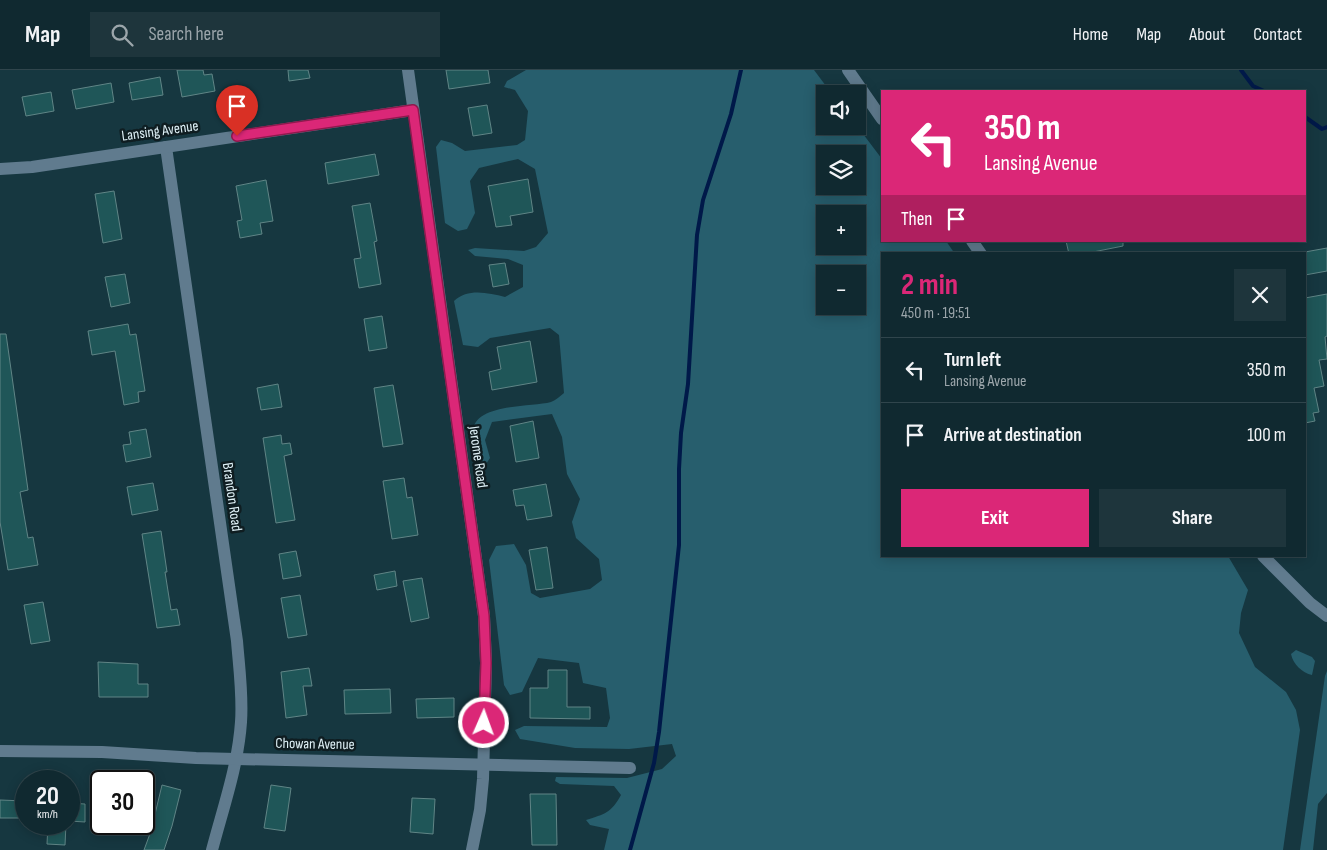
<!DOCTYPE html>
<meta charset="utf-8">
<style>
:root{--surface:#102930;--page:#1e353c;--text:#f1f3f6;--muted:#9ca6ab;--line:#30454c;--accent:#db2777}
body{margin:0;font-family:"Sofia Sans Condensed",sans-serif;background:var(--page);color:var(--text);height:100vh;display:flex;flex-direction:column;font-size:19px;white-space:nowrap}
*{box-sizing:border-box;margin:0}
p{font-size:16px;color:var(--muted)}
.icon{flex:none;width:28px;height:28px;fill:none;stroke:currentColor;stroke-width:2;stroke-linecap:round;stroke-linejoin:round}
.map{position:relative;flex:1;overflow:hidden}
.side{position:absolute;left:881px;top:182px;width:425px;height:305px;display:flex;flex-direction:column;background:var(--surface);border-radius:0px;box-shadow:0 2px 12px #0003,0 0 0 1px var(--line)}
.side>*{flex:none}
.banner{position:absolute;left:881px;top:20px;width:425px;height:152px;border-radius:0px;box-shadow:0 2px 12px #0003,0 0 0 1px var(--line);background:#db2777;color:#fff;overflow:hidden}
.controls{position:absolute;left:816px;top:15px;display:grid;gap:10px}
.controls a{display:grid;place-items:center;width:50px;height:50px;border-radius:0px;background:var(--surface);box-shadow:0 2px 12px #0003,0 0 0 1px var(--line);font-size:25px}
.speed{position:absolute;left:15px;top:700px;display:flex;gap:10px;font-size:25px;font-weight:700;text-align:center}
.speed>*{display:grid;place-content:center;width:65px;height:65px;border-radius:50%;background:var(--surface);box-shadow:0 2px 12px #0003,0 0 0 1px var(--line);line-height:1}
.speed small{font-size:12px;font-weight:400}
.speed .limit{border:2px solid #111;border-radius:8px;background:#fff;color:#111}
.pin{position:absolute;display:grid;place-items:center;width:42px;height:42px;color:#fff;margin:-51px -21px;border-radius:50% 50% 50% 0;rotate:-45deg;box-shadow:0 0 5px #0007}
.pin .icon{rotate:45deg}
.me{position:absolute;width:55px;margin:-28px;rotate:2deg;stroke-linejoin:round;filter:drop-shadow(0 0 4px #0008)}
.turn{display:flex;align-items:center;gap:18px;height:105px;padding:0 20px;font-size:22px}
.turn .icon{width:65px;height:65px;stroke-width:2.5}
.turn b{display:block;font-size:35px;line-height:42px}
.then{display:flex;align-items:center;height:48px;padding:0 20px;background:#0003;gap:10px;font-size:19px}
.round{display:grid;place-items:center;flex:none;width:52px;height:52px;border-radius:0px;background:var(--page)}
.headline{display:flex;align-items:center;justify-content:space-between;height:85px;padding:0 20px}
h1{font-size:30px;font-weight:700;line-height:38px;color:var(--accent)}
.primary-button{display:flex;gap:10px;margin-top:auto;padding:10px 20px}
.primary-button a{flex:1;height:58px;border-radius:0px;background:var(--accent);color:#fff;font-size:20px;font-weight:700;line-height:58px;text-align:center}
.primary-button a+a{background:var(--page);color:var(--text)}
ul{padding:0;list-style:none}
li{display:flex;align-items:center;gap:15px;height:65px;padding:0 20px;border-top:1px solid var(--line)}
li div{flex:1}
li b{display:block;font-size:19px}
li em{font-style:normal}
header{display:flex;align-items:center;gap:30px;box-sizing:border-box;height:70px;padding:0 25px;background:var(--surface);border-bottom:1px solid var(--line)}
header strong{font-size:24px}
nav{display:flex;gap:28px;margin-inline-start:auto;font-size:18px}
.search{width:350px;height:45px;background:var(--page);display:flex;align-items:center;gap:12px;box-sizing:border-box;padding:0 18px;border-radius:0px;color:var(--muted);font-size:19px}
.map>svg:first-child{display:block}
.green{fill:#275e6d;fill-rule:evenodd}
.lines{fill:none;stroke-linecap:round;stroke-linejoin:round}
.stream{stroke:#001949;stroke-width:4}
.building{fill:#1f5658;stroke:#608586}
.minor{stroke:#607b8e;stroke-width:12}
.route-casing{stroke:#8e194d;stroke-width:12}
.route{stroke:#db2777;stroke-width:9}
.labels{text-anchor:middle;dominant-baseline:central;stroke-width:5;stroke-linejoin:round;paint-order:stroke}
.street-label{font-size:15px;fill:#dff1f7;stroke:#0f1d21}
</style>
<header>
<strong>Map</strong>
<div class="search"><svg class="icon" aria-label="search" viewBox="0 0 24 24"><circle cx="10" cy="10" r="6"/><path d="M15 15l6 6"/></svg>Search here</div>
<nav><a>Home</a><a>Map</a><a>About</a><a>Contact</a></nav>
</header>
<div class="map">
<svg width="1327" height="780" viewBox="0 0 1327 780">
<rect width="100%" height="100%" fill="#163740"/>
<g class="green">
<path d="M526,0H814L832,24H825V56H857L882,89V171H946L955,184H882V486H1228L1248,520L1241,543L1239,563L1255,597L1286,622L1296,640L1300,660L1283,780H604L609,759L590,755L586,750C605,744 611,743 621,725L614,716L560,714L555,711L556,707L627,708L662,699L676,686L672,674L629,679L575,678L520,669L515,660L524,656L607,657L610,648L606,618L583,613L579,593L538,588L522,622L510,625L504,615L489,490L496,476L514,474L526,495L531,523L540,528L590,519L602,510L599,489L576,468L572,452L580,429L567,404L562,367L552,344L492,352L485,370L490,388L484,397C477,387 476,380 473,368C467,332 529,338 551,332C556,330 560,326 564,323L559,265L550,258L490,268L478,277L463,275L454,231C468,218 488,223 505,227L523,217V195L508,189L475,186L468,180L475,178L524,181L536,177L548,163L535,99L518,89L479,98L470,111L475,143L467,159L458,161L445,153L436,77L441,70L452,73L465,81L517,75L525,70L528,41L515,20L504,17L507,11ZM825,84H858V116H825ZM825,144H858V176H825ZM825,204H858V236H825Z"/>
<path d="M1296,580L1312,587L1315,591L1312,605C1302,603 1293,594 1291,584Z"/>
<polygon points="1327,601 1327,723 1318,734 1313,780 1300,780 1325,606"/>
</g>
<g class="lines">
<g class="stream">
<polyline points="1241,0 1253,16 1264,21"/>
<polyline points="1305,47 1322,59 1327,57"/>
<polyline points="630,780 654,693 659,662 679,475 679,399 681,363 688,314 697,165 703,130 731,44 741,0"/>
</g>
</g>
<g class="building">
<polygon points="177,0 203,0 204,5 212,4 215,21 182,27"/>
<polygon points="288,0 308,0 310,8 289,11"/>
<polygon points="446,0 488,0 490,13 449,19"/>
<polygon points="160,7 163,25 132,30 129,13"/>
<polygon points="111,13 114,32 76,39 72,20"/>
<polygon points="51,22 54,41 26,46 22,27"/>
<polygon points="487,35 492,63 473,66 468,38"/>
<polygon points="375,84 379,105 328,114 325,93"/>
<polygon points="528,109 533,142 510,146 512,155 496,157 488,116"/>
<polygon points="266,110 273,151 260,153 262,164 240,168 237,151 242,150 236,116"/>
<polygon points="114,121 122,169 103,173 95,124"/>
<polygon points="370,133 377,171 374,172 381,214 359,218 354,189 361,188 352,136"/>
<polygon points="1066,171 1123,171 1123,176 1083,184 1069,184"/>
<polygon points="1327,178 1327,201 1305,205 1305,182"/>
<polygon points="505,193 509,214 493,217 489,195"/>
<polygon points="125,204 130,233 111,237 105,207"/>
<polygon points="1327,224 1327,266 1325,267 1327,289 1319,290 1324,316 1314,318 1319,342 1313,343 1315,351 1305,353 1305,228"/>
<polygon points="382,246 387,278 369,281 364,249"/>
<polygon points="128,254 130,265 136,264 145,321 138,322 139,332 124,335 115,281 92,285 88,261"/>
<polygon points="0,264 6,264 28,420 20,422 28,468 33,467 38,495 8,500 0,452"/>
<polygon points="530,271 537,312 492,320 489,302 501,299 497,277"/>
<polygon points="278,314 282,337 261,340 257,318"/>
<polygon points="393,315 403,374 383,377 374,318"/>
<polygon points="533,351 539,388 516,392 510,356"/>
<polygon points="146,359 151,387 126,392 123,375 131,374 129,362"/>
<polygon points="281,365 282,374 290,373 292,384 284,386 295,450 276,453 263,368"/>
<polygon points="404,408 407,428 412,427 418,465 392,469 383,411"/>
<polygon points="153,413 158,440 132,445 127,417"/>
<polygon points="546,414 552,446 527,450 524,435 516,436 513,420"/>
<polygon points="161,461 167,502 165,502 171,540 177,539 180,555 157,558 142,464"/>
<polygon points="547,477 553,518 536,520 529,480"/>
<polygon points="296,481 301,506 283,509 279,484"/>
<polygon points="395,501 397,516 377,520 374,505"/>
<polygon points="422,508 429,548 411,552 403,511"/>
<polygon points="300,525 307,565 288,568 281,528"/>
<polygon points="43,532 50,571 31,574 24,535"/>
<polygon points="98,592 138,594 138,614 148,614 148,627 99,627"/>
<polygon points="309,598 312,616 303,616 307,645 286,648 281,602"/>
<polygon points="548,600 567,600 567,637 590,637 590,649 530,648 530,618 548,618"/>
<polygon points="390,619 391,643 345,644 344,620"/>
<polygon points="454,628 454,647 417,648 416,629"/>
<polygon points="162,715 181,720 172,756 164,780 144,780 151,761"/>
<polygon points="271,715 291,718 285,761 264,758"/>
<polygon points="530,724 556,724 557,775 532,775"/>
<polygon points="412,728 435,729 433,764 410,762"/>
<polygon points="0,730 25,731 24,748 0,748"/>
<polygon points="69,733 85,734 85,752 69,751"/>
<polygon points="48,754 66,754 65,775 47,774"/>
</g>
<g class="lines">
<g class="minor">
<polyline points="408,0 484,546 486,593 483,709 480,740 472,780"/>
<polyline points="848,0 882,49"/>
<path d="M166,77L237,571C239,597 243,625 241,652C238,696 223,738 212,780"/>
<polyline points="0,99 32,97 413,40"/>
<polyline points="972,171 981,184"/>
<polyline points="1263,486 1310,533 1327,546"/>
<polyline points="0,681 102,682 196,688 630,698"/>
</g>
</g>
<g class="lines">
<defs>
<polyline id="route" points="237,66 413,40 484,546 486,593 484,653"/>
</defs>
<use href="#route" class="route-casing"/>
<use href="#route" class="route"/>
</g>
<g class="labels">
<g class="street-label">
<text transform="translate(160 61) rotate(-8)">Lansing Avenue</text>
<text transform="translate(478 387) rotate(82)">Jerome Road</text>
<text transform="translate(232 427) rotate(82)">Brandon Road</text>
<text transform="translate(315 674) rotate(1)">Chowan Avenue</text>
</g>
</g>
</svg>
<div class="controls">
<a><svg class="icon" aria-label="sound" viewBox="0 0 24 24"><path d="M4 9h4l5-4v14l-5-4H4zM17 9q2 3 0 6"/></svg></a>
<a><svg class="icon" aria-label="layers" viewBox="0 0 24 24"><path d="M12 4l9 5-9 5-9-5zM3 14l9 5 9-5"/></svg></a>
<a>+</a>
<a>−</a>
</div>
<div class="speed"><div>20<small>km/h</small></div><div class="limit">30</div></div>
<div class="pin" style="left:237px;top:66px;background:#d93025"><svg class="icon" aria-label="arrive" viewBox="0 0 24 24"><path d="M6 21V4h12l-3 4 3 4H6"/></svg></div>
<svg class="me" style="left:484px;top:653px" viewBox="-20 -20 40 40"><circle r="17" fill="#db2777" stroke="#fff" stroke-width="3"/><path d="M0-11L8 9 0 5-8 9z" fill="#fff"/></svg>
<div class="banner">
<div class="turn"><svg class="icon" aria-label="left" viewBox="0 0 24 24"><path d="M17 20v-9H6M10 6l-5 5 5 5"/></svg><div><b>350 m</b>Lansing Avenue</div></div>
<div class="then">Then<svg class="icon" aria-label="arrive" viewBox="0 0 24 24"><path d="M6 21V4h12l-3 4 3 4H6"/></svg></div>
</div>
<section class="side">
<div class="headline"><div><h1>2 min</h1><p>450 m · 19:51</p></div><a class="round"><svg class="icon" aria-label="close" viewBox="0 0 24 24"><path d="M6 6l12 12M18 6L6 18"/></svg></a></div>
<ul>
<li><svg class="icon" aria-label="left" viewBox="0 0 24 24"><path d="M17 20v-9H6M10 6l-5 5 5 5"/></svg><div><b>Turn left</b><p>Lansing Avenue</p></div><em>350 m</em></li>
<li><svg class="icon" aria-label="arrive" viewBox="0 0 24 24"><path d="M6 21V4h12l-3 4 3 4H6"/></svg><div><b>Arrive at destination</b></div><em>100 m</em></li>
</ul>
<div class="primary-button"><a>Exit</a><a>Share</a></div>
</section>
</div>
